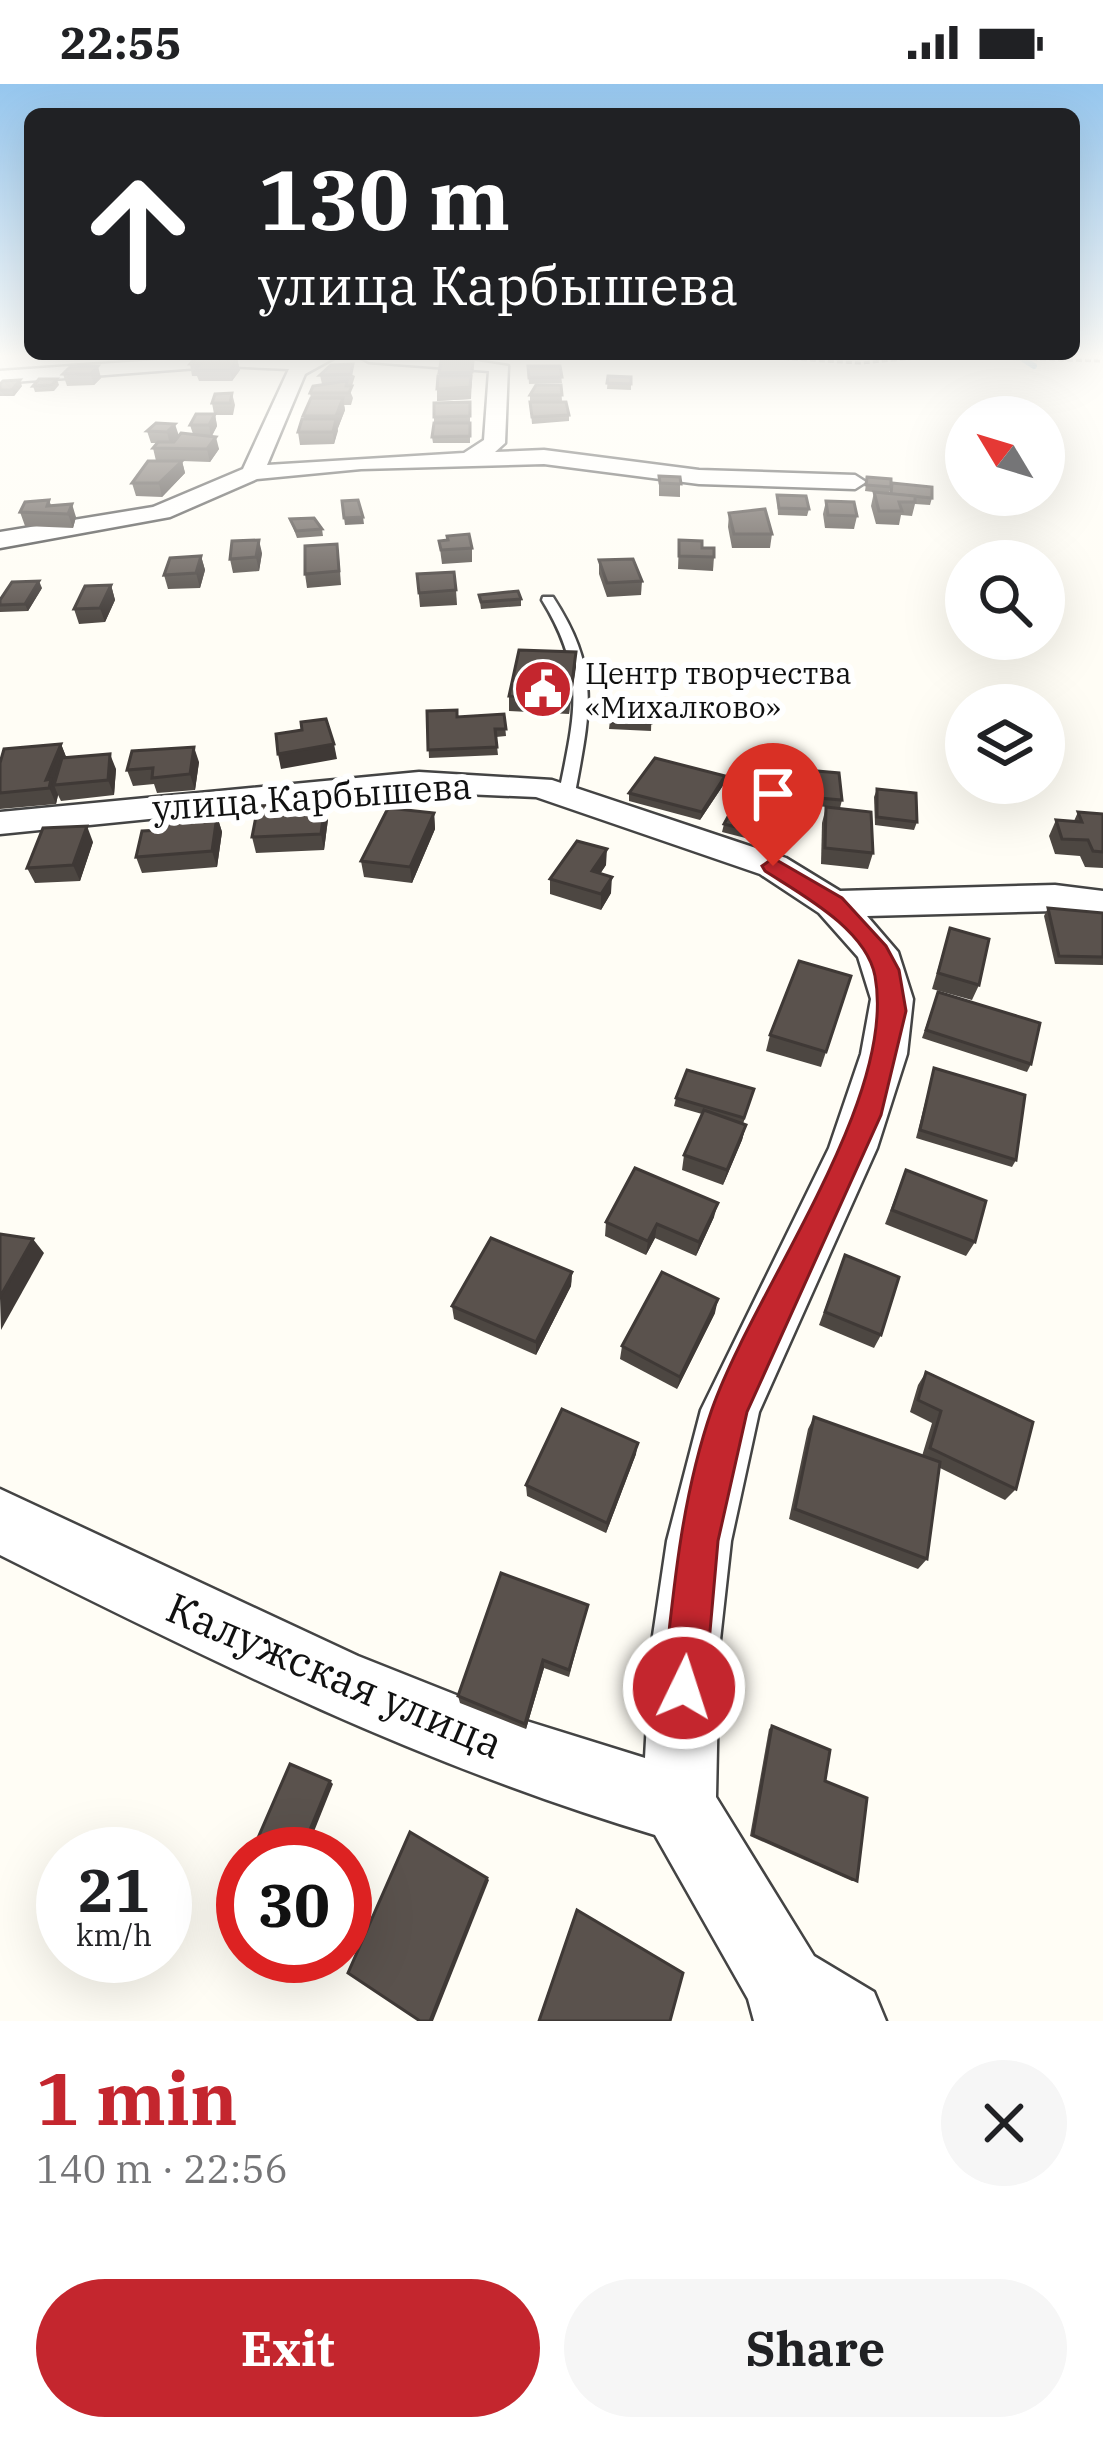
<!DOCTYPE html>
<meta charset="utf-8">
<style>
:root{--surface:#fff;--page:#f6f6f6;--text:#202124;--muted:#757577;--accent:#c4262e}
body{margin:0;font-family:"IBM Plex Serif",serif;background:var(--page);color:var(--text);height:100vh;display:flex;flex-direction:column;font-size:45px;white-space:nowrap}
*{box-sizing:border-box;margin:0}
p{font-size:39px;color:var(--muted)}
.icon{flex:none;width:66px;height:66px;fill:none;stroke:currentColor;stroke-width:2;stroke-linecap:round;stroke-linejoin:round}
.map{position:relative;height:1937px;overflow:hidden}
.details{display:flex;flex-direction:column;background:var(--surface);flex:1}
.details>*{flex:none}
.hud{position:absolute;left:24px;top:24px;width:1056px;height:252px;border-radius:18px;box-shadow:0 12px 48px #0002;background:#202124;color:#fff;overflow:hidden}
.needle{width:78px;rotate:308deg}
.fabs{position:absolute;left:945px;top:312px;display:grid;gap:24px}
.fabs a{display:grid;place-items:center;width:120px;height:120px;border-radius:50%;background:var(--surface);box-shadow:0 12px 48px #0002;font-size:60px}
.speed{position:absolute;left:36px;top:1743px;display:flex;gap:24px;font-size:60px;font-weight:700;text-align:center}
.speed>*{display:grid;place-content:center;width:156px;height:156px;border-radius:50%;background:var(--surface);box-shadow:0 12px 48px #0002;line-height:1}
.speed small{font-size:30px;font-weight:400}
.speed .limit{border:18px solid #d22;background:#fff;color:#111}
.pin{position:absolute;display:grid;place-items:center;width:102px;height:102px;color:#fff;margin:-123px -51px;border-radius:50% 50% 50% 0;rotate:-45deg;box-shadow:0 0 12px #0007}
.pin .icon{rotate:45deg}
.me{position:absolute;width:132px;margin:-66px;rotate:4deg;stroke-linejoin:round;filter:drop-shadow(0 0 9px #0008)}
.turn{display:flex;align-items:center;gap:42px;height:252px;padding:0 36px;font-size:54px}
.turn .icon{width:156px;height:156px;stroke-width:2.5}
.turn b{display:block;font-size:84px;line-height:102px}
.round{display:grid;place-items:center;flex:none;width:126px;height:126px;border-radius:63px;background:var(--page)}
.overview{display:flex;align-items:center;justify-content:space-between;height:204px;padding:0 36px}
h1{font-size:72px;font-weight:700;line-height:90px;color:var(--accent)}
.primary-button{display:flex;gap:24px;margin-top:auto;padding:24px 36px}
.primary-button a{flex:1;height:138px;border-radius:72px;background:var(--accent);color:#fff;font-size:48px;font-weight:700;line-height:138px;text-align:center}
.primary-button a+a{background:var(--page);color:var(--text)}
.status{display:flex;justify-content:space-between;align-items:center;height:84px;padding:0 60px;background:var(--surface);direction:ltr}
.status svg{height:33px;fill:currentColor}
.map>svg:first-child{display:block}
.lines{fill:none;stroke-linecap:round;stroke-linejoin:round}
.stream{stroke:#3f96cf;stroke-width:6}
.service-casing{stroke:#444;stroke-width:5}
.minor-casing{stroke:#444;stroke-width:5}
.path{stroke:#333;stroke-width:3;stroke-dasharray:6 3;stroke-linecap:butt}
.service{fill:#fff;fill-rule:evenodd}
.minor{fill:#fff;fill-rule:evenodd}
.wall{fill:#4d4742}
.shaded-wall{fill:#3f3936}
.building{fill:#5a524d;stroke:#3f3936;stroke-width:3}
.route{fill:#c4262e;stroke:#7f191e;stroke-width:3}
.labels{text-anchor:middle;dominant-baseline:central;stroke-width:12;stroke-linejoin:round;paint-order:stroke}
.far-poi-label{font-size:30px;fill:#111;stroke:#fff;text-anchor:start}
.street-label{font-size:36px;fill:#111;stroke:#fff}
.near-street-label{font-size:42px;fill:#111;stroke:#fff}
</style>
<div class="status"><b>22:55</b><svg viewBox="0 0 49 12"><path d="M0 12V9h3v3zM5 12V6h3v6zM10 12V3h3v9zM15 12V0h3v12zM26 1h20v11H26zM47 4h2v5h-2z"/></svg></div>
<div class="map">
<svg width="1103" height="1937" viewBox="0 0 1103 1937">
<rect width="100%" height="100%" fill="#fffdf5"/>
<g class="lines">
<polyline class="stream" points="1020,273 1034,282"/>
<defs>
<path id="service" d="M543,513H553C601,587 590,627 575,709L567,714L559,709C575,629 587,589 542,516Z"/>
<g id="minor">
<polygon points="201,273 334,274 305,290 267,381 464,369 484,356 489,287 369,278 360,273 450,273 508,282 505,359 495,368 544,366 699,386 855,391 866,398 855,405 699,400 544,380 361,385 257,395 170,433 0,464 0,448 153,423 243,385 289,285 224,282 0,299 0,287"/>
<path d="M419,688L552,696L786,774L840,807L1055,801L1103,807V833L1055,827L867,832L898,868L913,915L907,970L877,1064L759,1328L731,1457L719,1565L716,1713L814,1872L874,1908L886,1937H754L748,1915L655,1751C426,1683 213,1578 0,1471V1405L358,1572L504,1630L645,1674L651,1565L667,1457L701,1326L829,1064L861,970L871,915L858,873L819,829L760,790L536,713L419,708L0,750V728Z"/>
</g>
</defs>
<use href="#service" class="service-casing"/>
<use href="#minor" class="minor-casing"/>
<g class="path">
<polyline points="756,273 860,279 929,273"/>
<polyline points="950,273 1103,277"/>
</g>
<use href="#service" class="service"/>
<use href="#minor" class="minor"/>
</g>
<g class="wall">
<polygon points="237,275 240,286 232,297 199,297 197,292 192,292 190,280"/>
<polygon points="441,277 473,277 471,315 437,317 437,305"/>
<polygon points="331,281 355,292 352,302 348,302 353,314 351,321 344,321 345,326 338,344 334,360 300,361 298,348 311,314 310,309 322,300 320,291"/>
<polygon points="71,282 101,294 94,301 67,302 63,290"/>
<polygon points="528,282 560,282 562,299 529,300"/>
<polygon points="608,292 631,293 631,306 607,305"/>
<polygon points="57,295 59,301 54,307 35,308 33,302"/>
<polygon points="0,300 22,302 14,312 0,312"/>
<polygon points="561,301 562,317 530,318 530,311"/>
<polygon points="232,309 235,321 233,331 215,331 217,342 212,352 219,365 210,378 182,377 185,389 162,413 136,412 132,399 156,377 153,364 157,359 151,359 147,347 156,339 179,352 172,358 193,350 190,341 214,330 212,319"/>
<polygon points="470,318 470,338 434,339 434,319"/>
<polygon points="530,318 569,331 569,337 532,340"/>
<polygon points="470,339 470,359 433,359 432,353"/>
<polygon points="659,392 680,393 680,413 659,412"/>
<polygon points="892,399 932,414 930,421 915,420 912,432 901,431 899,441 876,440 871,422 874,408 890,410"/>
<polygon points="866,400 891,403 889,410 865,407"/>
<polygon points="777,411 809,425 807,432 778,431"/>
<polygon points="49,416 51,421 76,433 73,444 25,442 20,428"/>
<polygon points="826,417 857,432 854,445 825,444 823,430"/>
<polygon points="729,429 772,450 770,464 732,464 728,443"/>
<polygon points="290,435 322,445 323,452 297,454"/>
<polygon points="679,456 702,464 714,473 713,487 678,485"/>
<polygon points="439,457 472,464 472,478 442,480"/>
<polygon points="262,469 259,487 233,489 230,475"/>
<polygon points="201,472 205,486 200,504 168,505 164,491"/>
<polygon points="339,474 341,501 307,504 305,490"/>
<polygon points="599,476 642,497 641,511 607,513 599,490"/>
<polygon points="417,490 456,506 457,521 420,523"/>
<polygon points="111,501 115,516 105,538 79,540 74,525"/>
<polygon points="42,504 28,527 0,528 0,516"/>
<polygon points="479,511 521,515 521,522 481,525"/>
<polygon points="576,568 569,630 509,627 509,612"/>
<polygon points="652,616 651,647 609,645 612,619 627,620"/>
<polygon points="427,627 457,633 504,630 506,652 496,653 498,671 429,674"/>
<polygon points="61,660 66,673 116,685 114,711 61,717 55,705 58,711 56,720 0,725 0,679"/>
<polygon points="199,678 195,706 157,709 154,700 133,702 127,686"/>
<polygon points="794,685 842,716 840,724 804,721 805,730 788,765 722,748 724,740 779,727 793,718"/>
<polygon points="725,692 724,700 700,736 629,717 629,709"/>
<polygon points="877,705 917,738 914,746 875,741 874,713"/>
<polygon points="826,723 873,769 868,785 821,780 822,739"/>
<polygon points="1078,728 1103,730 1103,784 1085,783 1080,772 1055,770 1049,752 1056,736 1074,737"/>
<polygon points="434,729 435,745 412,799 364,793 361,777"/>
<polygon points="217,732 222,748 217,783 142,789 136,773 161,746"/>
<polygon points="328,735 324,766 256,769 252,753"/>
<polygon points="93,758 80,797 35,799 27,784"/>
<polygon points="606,781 600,790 611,809 601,826 550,810 550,795"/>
<polygon points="1048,824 1103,829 1103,881 1055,880 1044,832"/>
<polygon points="950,844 979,901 972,916 932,905"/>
<polygon points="851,892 821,983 766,967 770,951"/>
<polygon points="938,908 1031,980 1027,988 922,954"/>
<polygon points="934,984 1016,1076 1012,1083 916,1054"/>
<polygon points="754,1005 743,1040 746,1041 742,1056 723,1101 682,1086 684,1071 702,1030 674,1022 676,1014"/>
<polygon points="906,1086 975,1158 966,1172 885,1140"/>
<polygon points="714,1133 696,1172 655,1154 646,1171 605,1152 606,1138"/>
<polygon points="845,1171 881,1251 874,1264 819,1241"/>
<polygon points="572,1188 571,1202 536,1271 454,1235 452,1222"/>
<polygon points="715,1229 677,1305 620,1275 622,1262"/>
<polygon points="926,1288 1016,1405 1005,1416 940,1384 927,1475 918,1485 789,1435 808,1345 814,1333 922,1372 932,1339 910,1328 918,1301"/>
<polygon points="636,1370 606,1449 527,1412 526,1401"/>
<polygon points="588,1521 569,1593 544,1584 526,1645 460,1619 458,1612"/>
<polygon points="772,1642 825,1697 857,1797 852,1797 750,1752 769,1645"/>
</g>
<g class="shaded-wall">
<polygon points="237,275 240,286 232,297 230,286"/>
<polygon points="98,282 101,294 94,301 91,290"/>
<polygon points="471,292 471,315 437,317 437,305"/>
<polygon points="20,296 22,302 14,312 12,306"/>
<polygon points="343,314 345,326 338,344 336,332"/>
<polygon points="215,330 217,342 211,353 209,341"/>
<polygon points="336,335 338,347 334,360 333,348"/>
<polygon points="175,340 179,352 170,360 167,348"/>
<polygon points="216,353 219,365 210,378 207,365"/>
<polygon points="182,377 185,389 162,413 159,399"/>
<polygon points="72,420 76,433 73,444 68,430"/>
<polygon points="363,433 364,440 345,441 344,434"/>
<polygon points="259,456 262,469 259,487 256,473"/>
<polygon points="201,472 205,486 200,504 196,489"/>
<polygon points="39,497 42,504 28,527 25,520"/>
<polygon points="111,501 115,516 105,538 100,524"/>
<polygon points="576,568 576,583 569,630 570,614"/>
<polygon points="61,660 67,675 54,701 58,711 56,720 46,696"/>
<polygon points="334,660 337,675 281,685 278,670"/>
<polygon points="194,663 199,678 195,706 190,690"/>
<polygon points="110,670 116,685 114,711 108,696"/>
<polygon points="725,692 724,700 700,736 702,728"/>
<polygon points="325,719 328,735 324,766 321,750"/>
<polygon points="434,729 435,745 412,799 410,783"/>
<polygon points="217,732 222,748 217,783 212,767"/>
<polygon points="87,742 93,758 80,797 73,781"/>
<polygon points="607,765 606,781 591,803 592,787"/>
<polygon points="612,793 611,809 601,826 601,810"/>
<polygon points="746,1041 742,1056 723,1101 727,1086"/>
<polygon points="718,1119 714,1133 696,1172 699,1158"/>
<polygon points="657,1140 655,1154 646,1171 648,1157"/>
<polygon points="33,1155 44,1169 1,1246 0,1213"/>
<polygon points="572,1188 571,1202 536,1271 536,1258"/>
<polygon points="718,1215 715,1229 677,1305 680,1293"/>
<polygon points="638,1359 636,1370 606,1449 607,1439"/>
<polygon points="543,1576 544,1584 526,1645 525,1640"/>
<polygon points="330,1697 333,1700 305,1770 300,1770"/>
<polygon points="487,1794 489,1796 433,1937 430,1937"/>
</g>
<g class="building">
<polygon points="196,273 213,273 237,275 230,286 196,286 200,280 190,280"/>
<polygon points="441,277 473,277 472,288 439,289"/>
<polygon points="353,280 351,290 320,291 331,281"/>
<polygon points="71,282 98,282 91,290 63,290"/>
<polygon points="528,282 560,282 562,293 529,294"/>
<polygon points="438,292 471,292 470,303 437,305"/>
<polygon points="608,292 631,293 631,300 607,299"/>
<polygon points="39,295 57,295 52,301 33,302"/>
<polygon points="20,296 12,306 0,306 0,300 3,297"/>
<polygon points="347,297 346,302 352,302 349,309 310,309 313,302"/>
<polygon points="536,301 561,301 562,311 530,311"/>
<polygon points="232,309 230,319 212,319 215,310"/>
<polygon points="311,314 343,314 336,332 303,332"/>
<polygon points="470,318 470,332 434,333 434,319"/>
<polygon points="530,318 566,318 569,331 532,333"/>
<polygon points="196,330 215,330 209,341 190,341"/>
<polygon points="302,335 336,335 333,348 298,348"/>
<polygon points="156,339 175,340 167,348 147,347"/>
<polygon points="434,339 470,339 470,352 432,353"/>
<polygon points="181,349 216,353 207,365 153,364 158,358 174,358"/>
<polygon points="148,377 182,377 159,399 132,399"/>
<polygon points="659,392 680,393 681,400 660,399"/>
<polygon points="867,393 891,395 891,403 866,401"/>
<polygon points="892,399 932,403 932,414 891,410"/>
<polygon points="874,408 915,412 915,418 899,418 902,427 879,427"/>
<polygon points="777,411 806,412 809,425 779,424"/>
<polygon points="49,416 47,422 72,420 68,430 20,428 25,418"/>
<polygon points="358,416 363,433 344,434 342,417"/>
<polygon points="826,417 854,418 857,432 828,431"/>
<polygon points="765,425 772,450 734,450 729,429"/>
<polygon points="314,434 322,445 296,447 290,435"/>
<polygon points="469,450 472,464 441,466 439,457 448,456 447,452"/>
<polygon points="259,456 256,473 230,475 232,457"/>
<polygon points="679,456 702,457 702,464 714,464 714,473 679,472"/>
<polygon points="337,460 339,487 305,490 305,462"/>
<polygon points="201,472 196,489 164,491 170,474"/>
<polygon points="633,475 642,497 607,499 599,476"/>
<polygon points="454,488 456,506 419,509 417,490"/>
<polygon points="39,497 25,520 0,521 0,516 12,498"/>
<polygon points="111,501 100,524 74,525 85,502"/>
<polygon points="518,507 521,515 481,518 479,511"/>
<polygon points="519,566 576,568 570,614 509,612"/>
<polygon points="627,615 652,616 651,639 610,638 612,619 627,620"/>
<polygon points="457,626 457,633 504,630 506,645 495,645 497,663 428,666 427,627"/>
<polygon points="326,635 334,660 278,670 276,650 302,646 301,638"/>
<polygon points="61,660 46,696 51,695 49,704 0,709 0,679 4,665"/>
<polygon points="194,663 190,690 152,694 153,684 127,686 132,667"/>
<polygon points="110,670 108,696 54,701 62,674"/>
<polygon points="655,674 725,692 702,728 629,709"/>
<polygon points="794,685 839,689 842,716 795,712"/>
<polygon points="877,705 916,709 917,738 877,733"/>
<polygon points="737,716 779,727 785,716 806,722 790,757 724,740"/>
<polygon points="325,719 321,750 252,753 258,722"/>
<polygon points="826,723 871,728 873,769 825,764"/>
<polygon points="388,724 434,729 410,783 361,777"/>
<polygon points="1078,728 1103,730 1103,768 1093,767 1088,756 1062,755 1056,736 1082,738"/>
<polygon points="217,732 212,767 136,773 142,747 161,746 163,737"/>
<polygon points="87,742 73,781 27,784 43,744"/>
<polygon points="577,757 607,765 592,787 612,793 601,810 550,795"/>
<polygon points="1048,824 1103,829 1103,873 1059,872"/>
<polygon points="950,844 989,855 979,901 938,889"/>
<polygon points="799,877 851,892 826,968 770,951"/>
<polygon points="938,908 1040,939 1031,980 926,946"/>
<polygon points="934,984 1025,1011 1016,1076 920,1046"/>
<polygon points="687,986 754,1005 744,1034 676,1014"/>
<polygon points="704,1026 746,1041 727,1086 684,1071"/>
<polygon points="635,1084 718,1119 699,1158 657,1140 648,1157 606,1138"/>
<polygon points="906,1086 986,1117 975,1158 892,1126"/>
<polygon points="0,1150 33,1155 0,1213"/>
<polygon points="491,1154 572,1188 536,1258 452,1222"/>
<polygon points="845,1171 899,1193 881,1251 825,1228"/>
<polygon points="662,1188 718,1215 680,1293 622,1262"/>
<polygon points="926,1288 1033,1338 1016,1405 930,1364 941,1327 918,1316"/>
<polygon points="562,1325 638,1359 607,1439 526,1401"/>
<polygon points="814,1333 940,1378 927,1475 795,1425"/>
<polygon points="501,1489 588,1521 569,1586 543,1576 525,1640 458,1612"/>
<polygon points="772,1642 830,1666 825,1697 867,1714 857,1797 753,1751"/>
<polygon points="290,1680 330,1697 300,1770 251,1770"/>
<polygon points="410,1748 487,1794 430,1937 420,1937 348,1889"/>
<polygon points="577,1826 683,1889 670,1937 539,1937"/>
</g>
<linearGradient id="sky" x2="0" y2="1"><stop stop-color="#95c6ee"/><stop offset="0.5" stop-color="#fffefa"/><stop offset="1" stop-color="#fffefa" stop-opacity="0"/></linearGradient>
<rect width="1103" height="544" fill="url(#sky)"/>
<path class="route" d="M773,774L842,814L886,862L899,886L906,927L881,1031L747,1328L718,1457L705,1604L699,1619L684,1625L669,1619L663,1604C673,1510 681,1414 712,1325C754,1206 898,1015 875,892C866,845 802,811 765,787L762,782Z"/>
<defs>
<symbol id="civic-disc" viewBox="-11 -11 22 22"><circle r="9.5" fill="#c4262e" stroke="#fff"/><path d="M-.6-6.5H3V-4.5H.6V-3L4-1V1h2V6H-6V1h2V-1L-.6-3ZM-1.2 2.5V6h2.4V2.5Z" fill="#fff"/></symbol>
</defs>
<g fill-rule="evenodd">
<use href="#civic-disc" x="510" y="572" width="66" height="66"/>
</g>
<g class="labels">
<g class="far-poi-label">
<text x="585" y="588">Центр творчества<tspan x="585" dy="34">«Михалково»</tspan></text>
</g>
<g class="street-label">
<text transform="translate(312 712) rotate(-4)">улица Карбышева</text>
</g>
<g class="near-street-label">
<text transform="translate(335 1591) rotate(23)">Калужская улица</text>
</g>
</g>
</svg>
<div class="fabs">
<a><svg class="needle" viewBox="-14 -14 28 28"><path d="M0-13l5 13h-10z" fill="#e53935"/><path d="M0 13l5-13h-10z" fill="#757577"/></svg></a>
<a><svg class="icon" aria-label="search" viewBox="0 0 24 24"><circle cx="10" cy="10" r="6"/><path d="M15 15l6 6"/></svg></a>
<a><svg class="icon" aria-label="layers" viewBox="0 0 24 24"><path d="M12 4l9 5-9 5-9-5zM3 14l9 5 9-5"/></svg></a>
</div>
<div class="speed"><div>21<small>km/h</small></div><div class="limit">30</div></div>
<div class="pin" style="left:773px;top:782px;background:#d93025"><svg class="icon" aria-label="arrive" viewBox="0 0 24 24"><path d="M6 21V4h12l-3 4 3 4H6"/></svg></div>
<svg class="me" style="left:684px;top:1604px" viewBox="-20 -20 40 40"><circle r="17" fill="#c4262e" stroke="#fff" stroke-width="3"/><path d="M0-11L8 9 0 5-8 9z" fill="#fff"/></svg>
<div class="hud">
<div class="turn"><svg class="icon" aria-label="ahead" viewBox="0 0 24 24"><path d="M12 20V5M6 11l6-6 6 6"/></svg><div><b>130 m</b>улица Карбышева</div></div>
</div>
</div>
<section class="details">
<div class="overview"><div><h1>1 min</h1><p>140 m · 22:56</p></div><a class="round"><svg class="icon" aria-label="close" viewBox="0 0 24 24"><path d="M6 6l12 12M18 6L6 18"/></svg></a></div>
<div class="primary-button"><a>Exit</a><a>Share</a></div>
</section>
